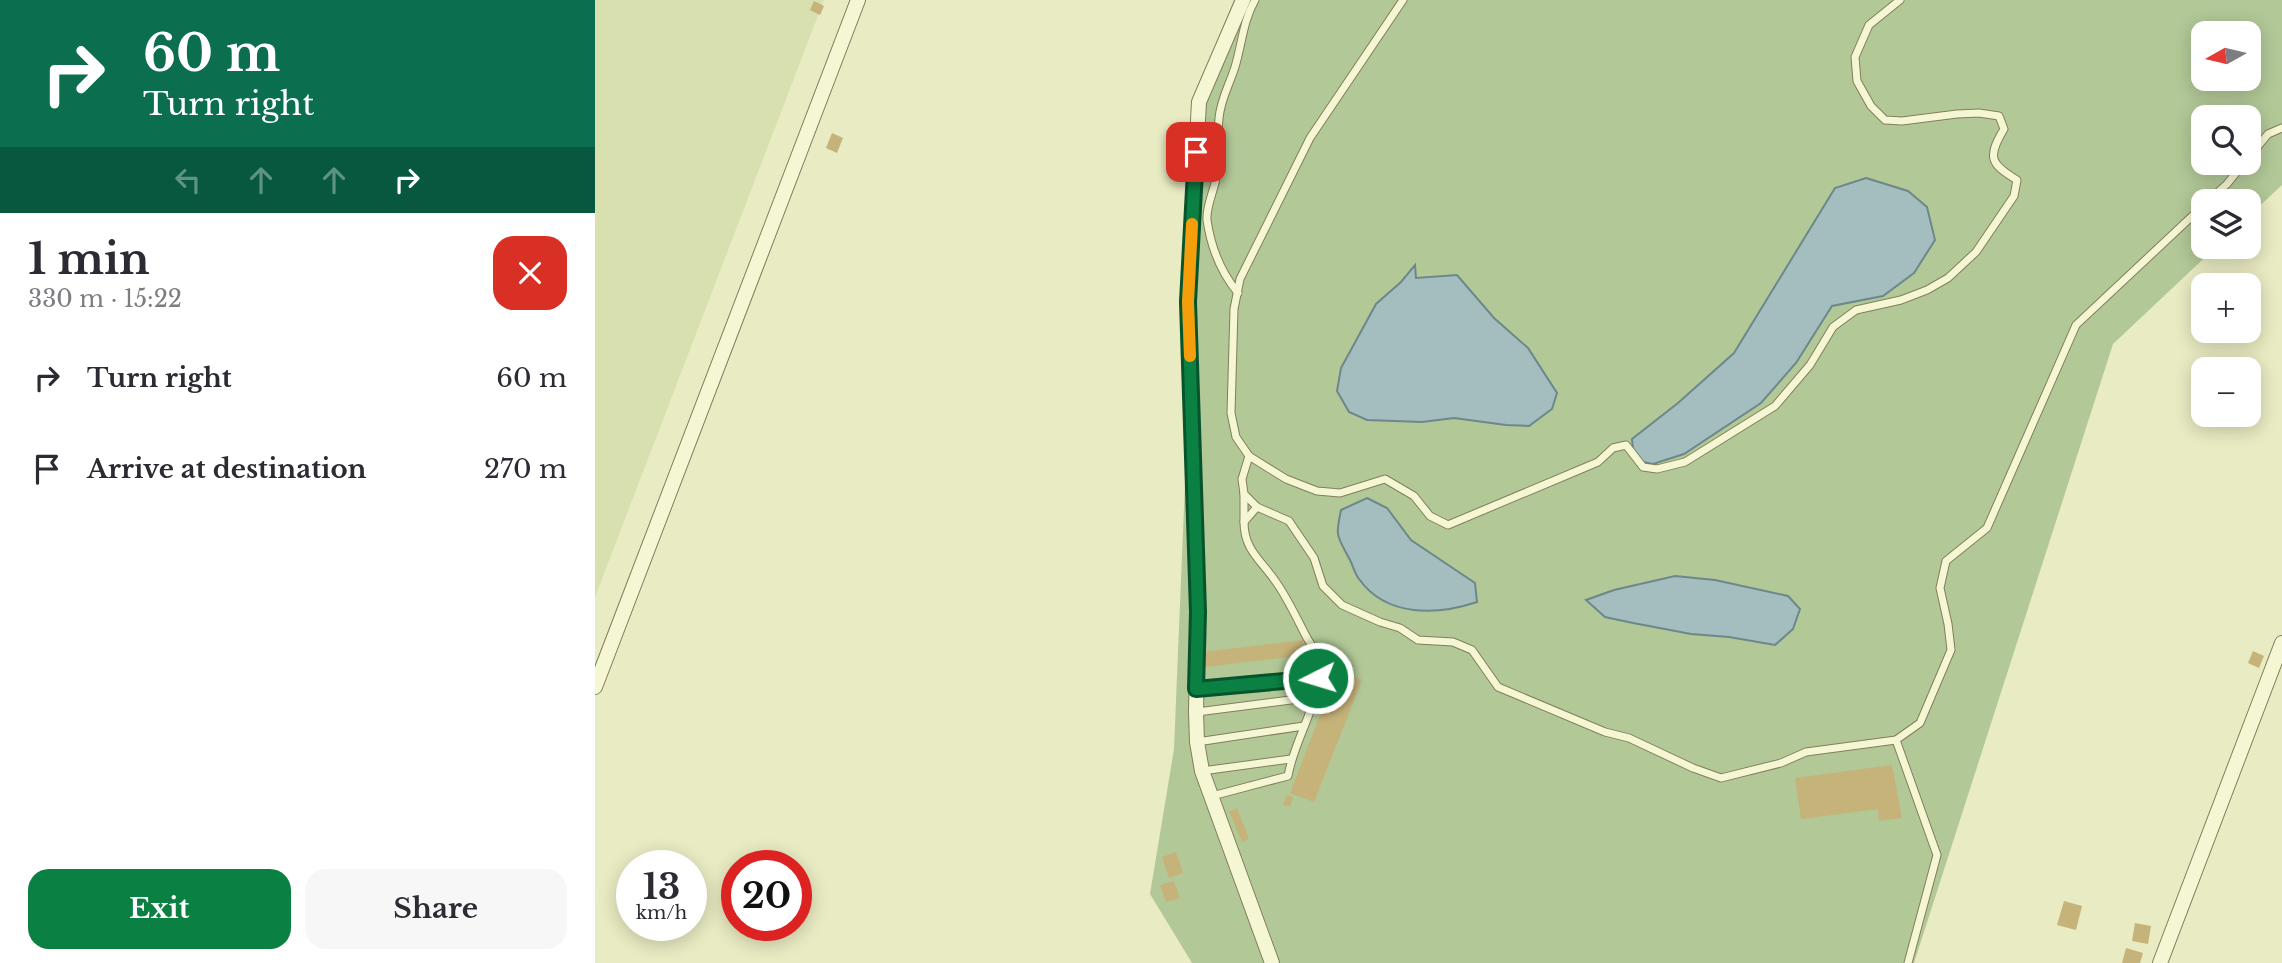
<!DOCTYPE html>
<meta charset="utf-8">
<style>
:root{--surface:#fff;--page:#f7f7f7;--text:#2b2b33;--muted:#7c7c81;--accent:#0b8043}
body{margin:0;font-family:"Libre Baskerville",serif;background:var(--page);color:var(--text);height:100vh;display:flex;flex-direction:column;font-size:26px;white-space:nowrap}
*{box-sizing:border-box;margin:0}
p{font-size:23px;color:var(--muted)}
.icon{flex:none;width:38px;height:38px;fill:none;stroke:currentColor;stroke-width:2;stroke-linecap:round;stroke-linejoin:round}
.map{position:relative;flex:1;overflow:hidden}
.sheet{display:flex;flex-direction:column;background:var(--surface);width:595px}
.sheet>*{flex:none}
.banner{background:#0b6e4f;color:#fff;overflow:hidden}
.needle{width:46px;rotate:262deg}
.controls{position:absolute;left:1596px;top:21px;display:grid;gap:14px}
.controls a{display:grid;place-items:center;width:70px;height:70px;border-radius:14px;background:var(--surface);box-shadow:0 4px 18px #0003;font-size:35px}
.speed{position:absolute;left:21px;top:850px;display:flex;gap:14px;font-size:35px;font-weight:700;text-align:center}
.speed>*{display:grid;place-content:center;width:91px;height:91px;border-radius:50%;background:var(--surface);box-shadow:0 4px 18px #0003;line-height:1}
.speed small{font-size:18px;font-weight:400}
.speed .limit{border:10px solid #d22;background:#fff;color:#111}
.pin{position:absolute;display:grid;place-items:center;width:60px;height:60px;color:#fff;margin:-30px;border-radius:14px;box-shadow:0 4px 10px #0006}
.me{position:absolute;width:77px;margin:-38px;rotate:265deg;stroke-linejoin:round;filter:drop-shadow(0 0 5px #0008)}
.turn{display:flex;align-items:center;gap:24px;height:147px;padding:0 28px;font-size:32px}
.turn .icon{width:91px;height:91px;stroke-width:2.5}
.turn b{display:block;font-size:49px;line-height:60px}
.lanes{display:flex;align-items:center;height:66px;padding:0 28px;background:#0003;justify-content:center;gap:35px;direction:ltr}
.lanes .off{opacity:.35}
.round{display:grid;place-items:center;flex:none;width:74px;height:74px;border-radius:21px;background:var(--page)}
.summary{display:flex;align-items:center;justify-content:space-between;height:119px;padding:0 28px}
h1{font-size:42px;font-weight:700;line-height:52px}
.primary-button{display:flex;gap:14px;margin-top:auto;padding:14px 28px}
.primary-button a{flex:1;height:80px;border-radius:21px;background:var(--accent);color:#fff;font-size:28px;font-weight:700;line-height:80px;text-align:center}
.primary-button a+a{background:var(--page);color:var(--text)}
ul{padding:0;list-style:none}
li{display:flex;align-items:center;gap:21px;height:91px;padding:0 28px}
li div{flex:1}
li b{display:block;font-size:26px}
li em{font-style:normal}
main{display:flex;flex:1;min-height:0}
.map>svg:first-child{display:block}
.farmland{fill:#d8e0b0}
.green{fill:#b2c897;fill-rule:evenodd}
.water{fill:#a4bdbe;stroke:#6c888b;stroke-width:2}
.building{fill:#c6b37a}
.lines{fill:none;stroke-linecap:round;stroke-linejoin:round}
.service-casing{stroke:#837e5a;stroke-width:9}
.minor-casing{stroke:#837e5a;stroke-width:16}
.service{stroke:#f5f6d4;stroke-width:7}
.minor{stroke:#f5f6d4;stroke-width:14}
.route-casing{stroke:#07532c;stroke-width:18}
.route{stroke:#0b8043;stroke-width:12}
.slow{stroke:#f59e0b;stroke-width:12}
</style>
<main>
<section class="sheet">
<div class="banner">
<div class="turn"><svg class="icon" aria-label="right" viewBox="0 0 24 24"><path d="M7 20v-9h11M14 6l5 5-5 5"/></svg><div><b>60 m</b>Turn right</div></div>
<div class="lanes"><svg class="icon off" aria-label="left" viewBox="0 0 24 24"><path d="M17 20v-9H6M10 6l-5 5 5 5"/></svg><svg class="icon off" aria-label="ahead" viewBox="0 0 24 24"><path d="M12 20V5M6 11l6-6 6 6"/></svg><svg class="icon off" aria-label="ahead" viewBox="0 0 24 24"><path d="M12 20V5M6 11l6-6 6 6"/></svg><svg class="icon" aria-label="right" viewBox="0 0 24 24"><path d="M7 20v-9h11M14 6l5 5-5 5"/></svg></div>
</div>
<div class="summary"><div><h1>1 min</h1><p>330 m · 15:22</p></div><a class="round" style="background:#d93025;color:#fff"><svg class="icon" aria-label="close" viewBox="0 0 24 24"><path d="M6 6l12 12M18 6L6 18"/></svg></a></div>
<ul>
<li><svg class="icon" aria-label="right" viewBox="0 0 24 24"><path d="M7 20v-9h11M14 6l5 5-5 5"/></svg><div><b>Turn right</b></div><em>60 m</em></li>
<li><svg class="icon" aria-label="arrive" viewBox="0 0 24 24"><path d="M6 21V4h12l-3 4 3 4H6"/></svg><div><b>Arrive at destination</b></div><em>270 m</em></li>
</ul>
<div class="primary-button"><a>Exit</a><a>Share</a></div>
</section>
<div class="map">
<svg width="1687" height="963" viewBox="0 0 1687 963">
<rect width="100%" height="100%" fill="#e9ebc2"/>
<polygon class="farmland" points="0,0 229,0 0,597"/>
<path class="green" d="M639,0H1687V185L1654,216V201H1608V247H1621L1518,344L1319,963H597L555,894L579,749L598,290L597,101ZM1608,33H1654V79H1608ZM1608,117H1654V163H1608Z"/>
<g class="water">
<polygon points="1271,178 1313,191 1332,207 1340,240 1319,273 1288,296 1237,306 1201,363 1166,403 1089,454 1058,464 1039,460 1037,439 1083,403 1139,353 1240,188"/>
<polygon points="820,265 821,278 862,275 899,318 933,348 962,393 957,409 934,426 911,425 859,418 827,422 772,420 754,412 742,391 746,368 781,304 806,282"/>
<path d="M772,498L792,508L816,540L880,583L882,602C843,615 792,618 764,579C760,574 758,566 755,560C742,535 740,538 746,510Z"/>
<polygon points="1080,576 1120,580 1193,596 1205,609 1198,629 1180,645 1134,637 1096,634 1038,623 1010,617 991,600 1019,590"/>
</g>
<g class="building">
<polygon points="219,1 229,6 225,15 215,10"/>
<polygon points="237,133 248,138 242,153 231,148"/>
<polygon points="708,640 710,655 610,667 608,652"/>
<polygon points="1658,651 1669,656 1664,668 1653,663"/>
<polygon points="742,671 767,680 719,802 695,793"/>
<polygon points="1297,765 1307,818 1284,821 1283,809 1206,819 1200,778"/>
<polygon points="692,795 698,797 695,807 688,805"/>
<polygon points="642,808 654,839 647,842 634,811"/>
<polygon points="581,852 588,873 574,878 567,857"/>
<polygon points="579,881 585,898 571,902 565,885"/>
<polygon points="1469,901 1487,906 1481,930 1462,925"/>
<polygon points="1540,923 1556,926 1553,944 1537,941"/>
<polygon points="1531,948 1548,953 1545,963 1527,963"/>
</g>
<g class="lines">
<defs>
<g id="service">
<path d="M808,0L715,138L645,279L639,309L636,413L641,437L654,456L691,479L722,491L745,493L790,479L819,496L835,516L853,525L1003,462L1018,448L1031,445L1048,467L1062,469L1090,462L1180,406L1215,365L1238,327L1261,310L1306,300L1332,290L1353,278L1381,252L1419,196L1422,180C1395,164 1392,157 1409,129L1404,116L1384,113L1362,114L1307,121L1290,120L1276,106L1262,81L1260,57L1274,25L1305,0"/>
<polyline points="1654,157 1673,134 1687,128"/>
<polyline points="1613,201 1632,184 1649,163"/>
<path d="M643,293C625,271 616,248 612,220C611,206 619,191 621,178C625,158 622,138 624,118C626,98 634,86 640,67C647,44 648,21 660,0"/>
<polyline points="654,456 647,479 649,494 662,507 694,521 719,558 728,586 747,605 785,622 805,628 823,640 858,642 877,650 903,687 1010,732 1034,738 1098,768 1126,778 1186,763 1211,752 1301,740 1325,723 1356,650 1353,624 1345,588 1351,561 1392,528 1481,325 1608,206"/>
<polyline points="649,494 649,522 662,507"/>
<polyline points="602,689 723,678"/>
<polyline points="602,712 719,697"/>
<polyline points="1301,740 1342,855 1313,963"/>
<polyline points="602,742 709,726"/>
<polyline points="607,771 696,759"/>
<path d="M617,796L693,776C699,739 728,699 724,662C723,654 716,645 712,638C702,619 693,599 681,582C666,560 649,550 649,522"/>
</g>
<g id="minor">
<polyline points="648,0 604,102 593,302 603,612 601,712 602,742 607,771 677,963"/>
<polyline points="0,687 263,0"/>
<polyline points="1565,963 1687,643"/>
</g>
</defs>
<use href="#service" class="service-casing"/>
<use href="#minor" class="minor-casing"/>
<use href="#service" class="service"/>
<use href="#minor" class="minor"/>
</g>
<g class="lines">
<defs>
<polyline id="route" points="601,152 593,302 603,612 601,689 723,678"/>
</defs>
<use href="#route" class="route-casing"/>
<use href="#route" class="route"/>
<polyline class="slow" points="595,356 593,302 597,224"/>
</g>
</svg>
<div class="controls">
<a><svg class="needle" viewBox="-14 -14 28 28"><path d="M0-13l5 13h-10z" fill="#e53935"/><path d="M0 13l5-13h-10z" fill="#7c7c81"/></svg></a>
<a><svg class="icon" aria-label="search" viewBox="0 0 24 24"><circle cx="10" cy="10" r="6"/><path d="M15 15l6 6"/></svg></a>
<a><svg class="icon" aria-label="layers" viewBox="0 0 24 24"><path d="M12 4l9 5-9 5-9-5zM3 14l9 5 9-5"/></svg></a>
<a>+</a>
<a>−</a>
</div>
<div class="speed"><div>13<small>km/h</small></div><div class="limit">20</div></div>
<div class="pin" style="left:601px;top:152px;background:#d93025"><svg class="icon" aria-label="arrive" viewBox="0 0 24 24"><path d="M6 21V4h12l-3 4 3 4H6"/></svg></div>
<svg class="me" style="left:723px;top:678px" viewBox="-20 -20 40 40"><circle r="17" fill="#0b8043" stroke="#fff" stroke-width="3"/><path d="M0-11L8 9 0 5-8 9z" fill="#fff"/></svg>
</div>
</main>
